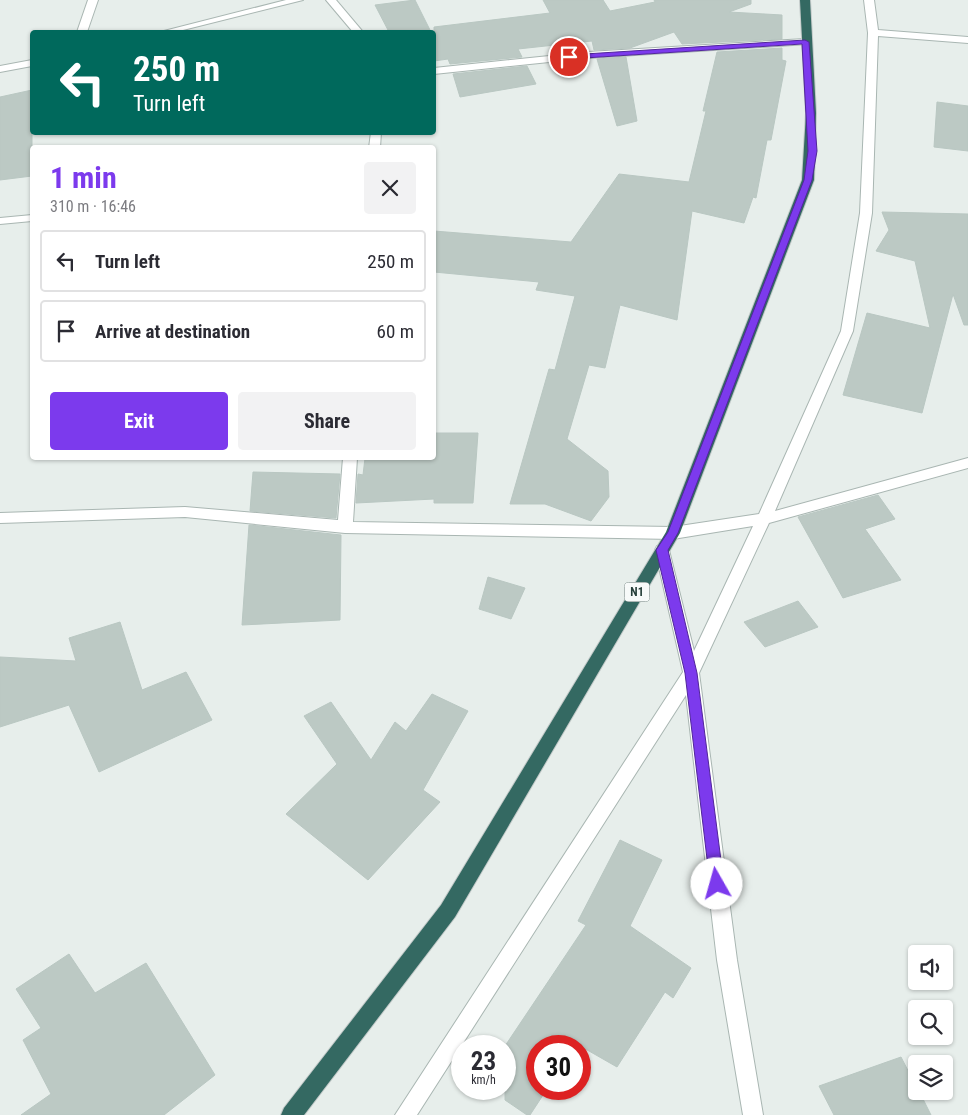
<!DOCTYPE html>
<meta charset="utf-8">
<style>
:root{--surface:#fff;--page:#f2f2f3;--text:#2b2b33;--muted:#7c7c81;--line:#e1e1e2;--accent:#7c3aed}
body{margin:0;font-family:"Roboto Condensed",sans-serif;background:var(--page);color:var(--text);height:100vh;display:flex;flex-direction:column;font-size:19px;white-space:nowrap}
*{box-sizing:border-box;margin:0}
p{font-size:16px;color:var(--muted)}
.icon{flex:none;width:28px;height:28px;fill:none;stroke:currentColor;stroke-width:2;stroke-linecap:round;stroke-linejoin:round}
.map{position:relative;flex:1;overflow:hidden}
.details{position:absolute;left:30px;top:145px;width:406px;height:315px;display:flex;flex-direction:column;background:var(--surface);border-radius:5px;box-shadow:0 1px 4px #0004}
.details>*{flex:none}
.guide{position:absolute;left:30px;top:30px;width:406px;height:105px;border-radius:5px;box-shadow:0 1px 4px #0004;background:#00695c;color:#fff;overflow:hidden}
.buttons{position:absolute;left:908px;top:945px;display:grid;gap:10px}
.buttons a{display:grid;place-items:center;width:45px;height:45px;border-radius:5px;background:var(--surface);box-shadow:0 1px 4px #0004;font-size:25px}
.speed{position:absolute;left:451px;top:1035px;display:flex;gap:10px;font-size:25px;font-weight:700;text-align:center}
.speed>*{display:grid;place-content:center;width:65px;height:65px;border-radius:50%;background:var(--surface);box-shadow:0 1px 4px #0004;line-height:1}
.speed small{font-size:12px;font-weight:400}
.speed .limit{border:8px solid #d22;background:#fff;color:#111}
.pin{position:absolute;display:grid;place-items:center;width:42px;height:42px;color:#fff;margin:-21px;border:2px solid #fff;border-radius:50%;box-shadow:0 1px 5px #0007}
.me{position:absolute;width:55px;margin:-28px;rotate:353deg;stroke-linejoin:round;filter:drop-shadow(0 0 4px #0008)}
.turn{display:flex;align-items:center;gap:18px;height:105px;padding:0 20px;font-size:22px}
.turn .icon{width:65px;height:65px;stroke-width:2.5}
.turn b{display:block;font-size:35px;line-height:42px}
.round{display:grid;place-items:center;flex:none;width:52px;height:52px;border-radius:5px;background:var(--page)}
.overview{display:flex;align-items:center;justify-content:space-between;height:85px;padding:0 20px}
h1{font-size:30px;font-weight:700;line-height:38px;color:var(--accent)}
.button{display:flex;gap:10px;margin-top:auto;padding:10px 20px}
.button a{flex:1;height:58px;border-radius:5px;background:var(--accent);color:#fff;font-size:20px;font-weight:700;line-height:58px;text-align:center}
.button a+a{background:var(--page);color:var(--text)}
ul{padding:0;list-style:none}
li{display:flex;align-items:center;gap:15px;height:62px;margin:0 10px 8px;padding:0 10px;border:2px solid var(--line);border-radius:5px}
li div{flex:1}
li b{display:block;font-size:19px}
li em{font-style:normal}
.map>svg:first-child{display:block}
.building{fill:#bcc9c4;stroke:#b9c7c2}
.lines{fill:none;stroke-linecap:round;stroke-linejoin:round}
.street-casing{stroke:#a9b6b2;stroke-width:2}
.highway-casing{stroke:#c2c9c8;stroke-width:2}
.street{fill:#fff;fill-rule:evenodd}
.highway{fill:#346962;fill-rule:evenodd}
.route{fill:#7c3aed;stroke:#51269a}
.labels{text-anchor:middle;dominant-baseline:central;stroke-width:5;stroke-linejoin:round;paint-order:stroke}
.shield{fill:#f7faf9;stroke:#657773;stroke-width:1}
.shield-label{font-size:12px;font-weight:bold;fill:#263f3a}
</style>
<div class="map">
<svg width="968" height="1115" viewBox="0 0 968 1115">
<rect width="100%" height="100%" fill="#e7eeeb"/>
<g class="building">
<polygon points="415,0 431,32 389,32 375,5"/>
<polygon points="543,0 603,0 610,11 655,2 654,0 751,0 751,4 729,12 782,15 782,39 682,44 674,32 630,48 594,50 592,41 518,49 522,57 450,64 448,59 434,61 434,27 550,13"/>
<polygon points="782,48 782,60 786,61 771,140 767,140 756,198 753,197 744,223 692,211 677,320 620,305 605,368 589,365 567,439 608,471 609,497 591,521 545,504 510,504 549,369 555,370 575,296 536,290 539,282 434,272 434,231 571,242 619,174 689,182 706,111 703,111 717,52"/>
<polygon points="626,57 637,121 617,126 597,59"/>
<polygon points="527,66 536,84 460,97 453,74"/>
<polygon points="32,90 32,176 0,180 0,97"/>
<polygon points="937,102 968,106 968,151 934,147"/>
<polygon points="882,212 968,214 968,325 964,325 953,294 922,413 843,395 867,313 930,328 915,261 876,251 889,230"/>
<polygon points="434,433 478,433 473,503 434,503 434,499 356,503 358,474 363,475 365,458 434,458"/>
<polygon points="253,472 340,474 336,518 250,511"/>
<polygon points="878,495 895,519 865,529 901,580 843,598 798,517"/>
<polygon points="249,525 341,535 340,620 242,625"/>
<polygon points="488,577 525,588 511,619 479,609"/>
<polygon points="798,601 818,627 765,647 744,622"/>
<polygon points="120,622 142,690 186,672 212,720 99,772 69,705 0,727 0,657 76,661 69,638"/>
<polygon points="432,694 468,711 423,790 440,802 368,880 286,814 337,764 304,716 331,702 371,760 395,722 406,731"/>
<polygon points="620,840 662,860 630,926 691,968 673,998 665,992 617,1067 575,1043 574,1046 538,1046 538,1089 547,1089 530,1115 527,1115 505,1100 505,1046 586,925 578,921"/>
<polygon points="69,954 95,993 146,963 215,1075 164,1115 21,1115 51,1094 23,1040 41,1028 16,989"/>
<polygon points="901,1057 916,1086 916,1091 919,1091 931,1115 834,1115 819,1086"/>
</g>
<g class="lines">
<defs>
<g id="street">
<polygon points="88,0 98,0 87,32 77,32"/>
<polygon points="286,0 303,0 175,32 160,32"/>
<polygon points="326,0 336,0 363,32 353,32"/>
<polygon points="864,0 874,0 878,30 968,37 968,43 878,36 872,213 853,331 775,511 968,458 968,468 769,523 699,673 737,960 763,1115 743,1115 717,960 686,695 417,1115 395,1115 683,672 655,550 657,546 667,546 669,550 694,651 753,526 673,539 345,533 185,517 0,523 0,513 185,507 338,520 343,458 357,458 353,522 673,527 759,514 841,331 860,213 868,33"/>
<polygon points="805,39 810,42 808,44 588,58 434,74 434,68 588,52"/>
<polygon points="32,60 32,66 0,72 0,66"/>
<polygon points="371,132 381,132 380,148 369,148"/>
<polygon points="32,215 32,221 0,224 0,218"/>
</g>
<polygon id="highway" points="800,0 810,0 816,113 814,180 680,533 455,917 304,1115 281,1115 284,1108 441,905 666,532 802,180 806,113"/>
</defs>
<use href="#street" class="street-casing"/>
<use href="#highway" class="highway-casing"/>
<use href="#street" class="street"/>
<use href="#highway" class="highway"/>
</g>
<polygon class="route" points="805,40 809,42 817,151 812,180 678,533 668,550 697,673 724,884 722,888 717,890 712,888 710,884 685,673 656,550 668,532 804,180 808,151 802,44 569,59 565,57 569,55"/>
<g class="labels">
<rect class="shield" x="624.5" y="582.5" width="25" height="19" rx="4"/>
<g class="shield-label">
<text x="637" y="592">N1</text>
</g>
</g>
</svg>
<div class="buttons">
<a><svg class="icon" aria-label="sound" viewBox="0 0 24 24"><path d="M4 9h4l5-4v14l-5-4H4zM17 9q2 3 0 6"/></svg></a>
<a><svg class="icon" aria-label="search" viewBox="0 0 24 24"><circle cx="10" cy="10" r="6"/><path d="M15 15l6 6"/></svg></a>
<a><svg class="icon" aria-label="layers" viewBox="0 0 24 24"><path d="M12 4l9 5-9 5-9-5zM3 14l9 5 9-5"/></svg></a>
</div>
<div class="speed"><div>23<small>km/h</small></div><div class="limit">30</div></div>
<div class="pin" style="left:569px;top:57px;background:#d93025"><svg class="icon" aria-label="arrive" viewBox="0 0 24 24"><path d="M6 21V4h12l-3 4 3 4H6"/></svg></div>
<svg class="me" style="left:717px;top:884px" viewBox="-20 -20 40 40"><circle r="19" fill="#fff"/><path d="M0-13L10 11 0 6-10 11z" fill="#7c3aed"/></svg>
<div class="guide">
<div class="turn"><svg class="icon" aria-label="left" viewBox="0 0 24 24"><path d="M17 20v-9H6M10 6l-5 5 5 5"/></svg><div><b>250 m</b>Turn left</div></div>
</div>
<section class="details">
<div class="overview"><div><h1>1 min</h1><p>310 m · 16:46</p></div><a class="round"><svg class="icon" aria-label="close" viewBox="0 0 24 24"><path d="M6 6l12 12M18 6L6 18"/></svg></a></div>
<ul>
<li><svg class="icon" aria-label="left" viewBox="0 0 24 24"><path d="M17 20v-9H6M10 6l-5 5 5 5"/></svg><div><b>Turn left</b></div><em>250 m</em></li>
<li><svg class="icon" aria-label="arrive" viewBox="0 0 24 24"><path d="M6 21V4h12l-3 4 3 4H6"/></svg><div><b>Arrive at destination</b></div><em>60 m</em></li>
</ul>
<div class="button"><a>Exit</a><a>Share</a></div>
</section>
</div>
